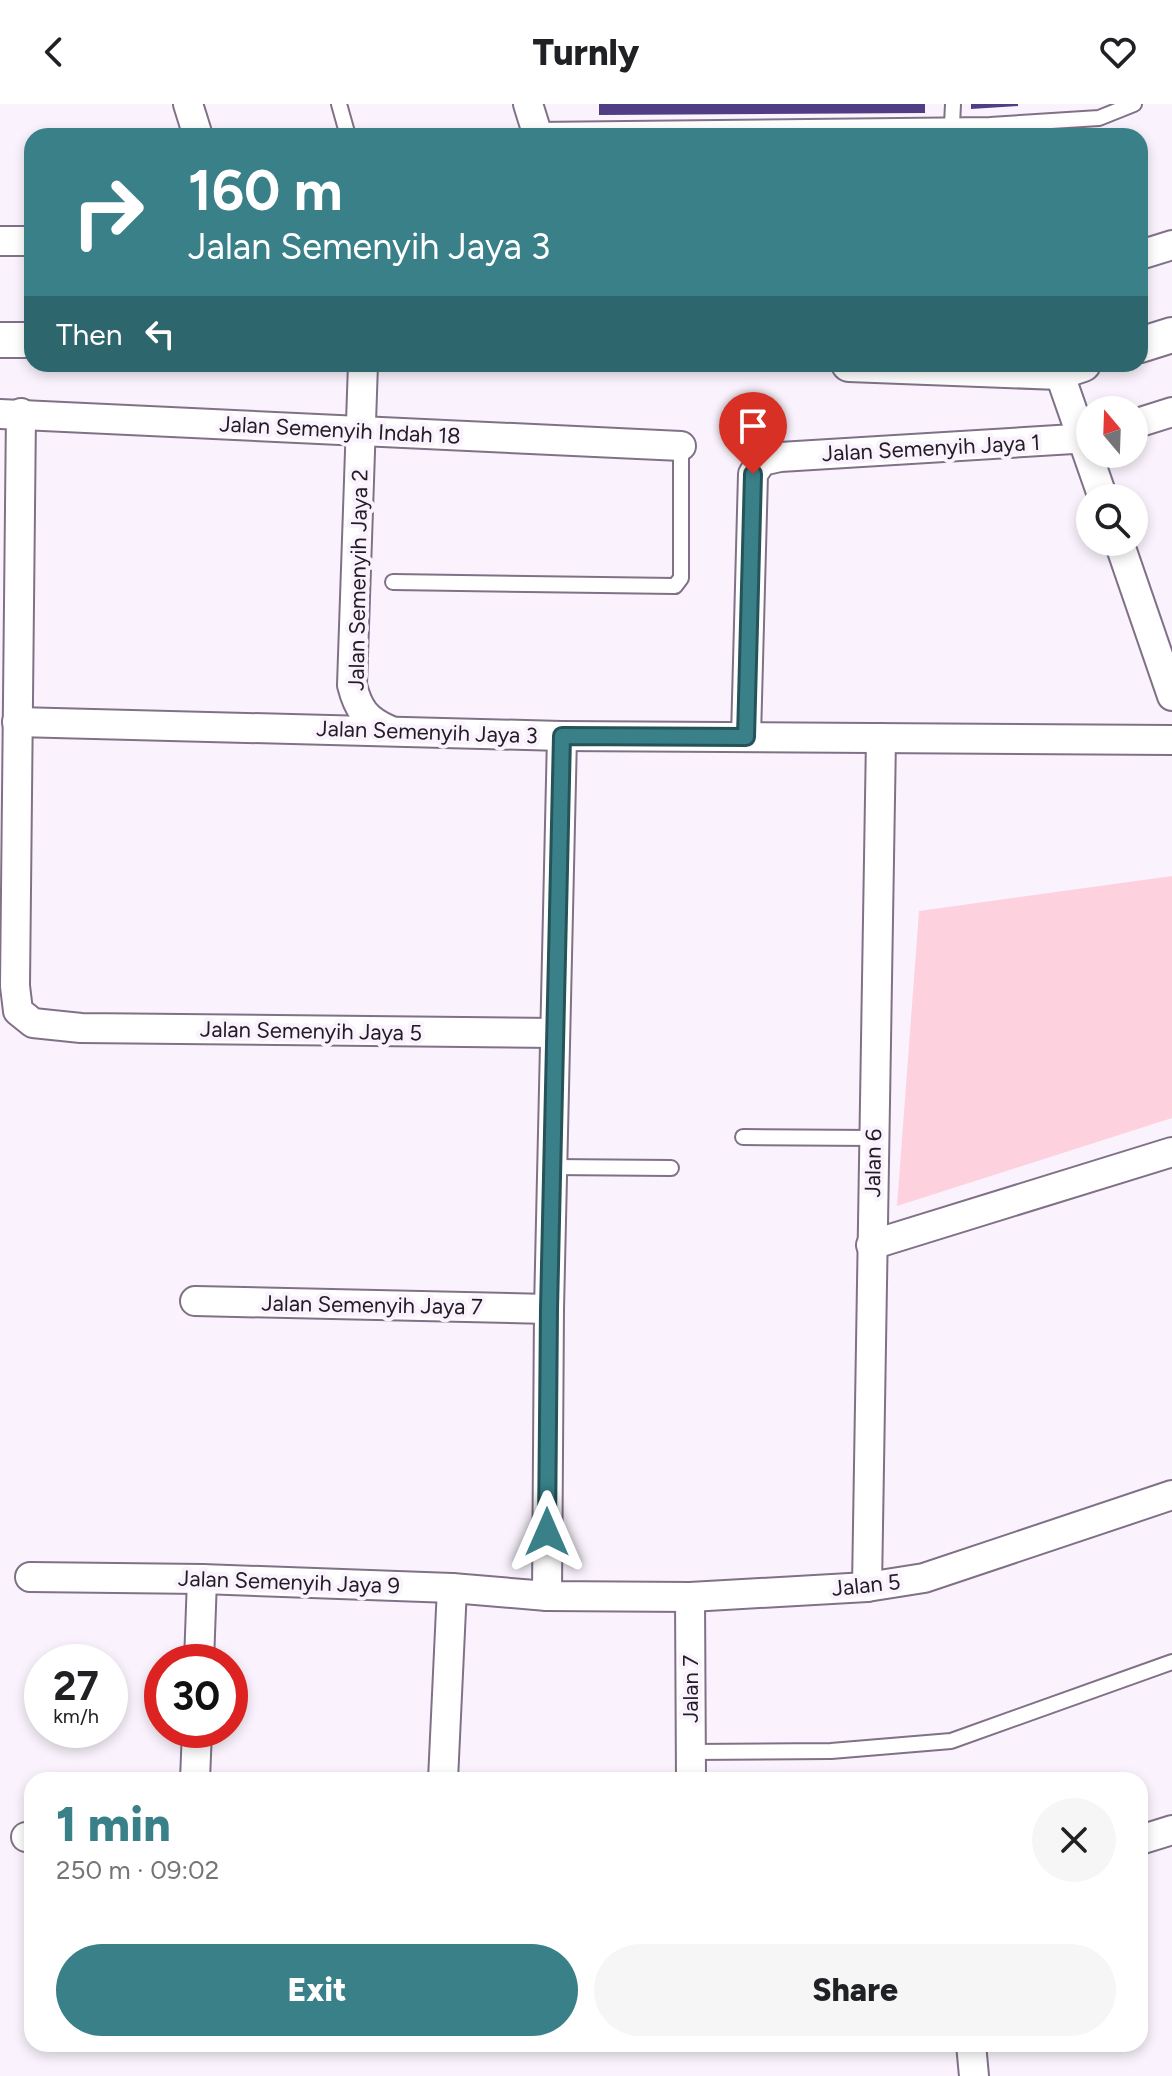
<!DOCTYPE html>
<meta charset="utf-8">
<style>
:root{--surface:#fff;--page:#f6f6f6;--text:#202124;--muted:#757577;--accent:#398089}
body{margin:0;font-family:Figtree,sans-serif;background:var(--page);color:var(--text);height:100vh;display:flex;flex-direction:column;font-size:30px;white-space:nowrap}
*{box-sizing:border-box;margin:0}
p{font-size:26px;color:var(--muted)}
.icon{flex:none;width:44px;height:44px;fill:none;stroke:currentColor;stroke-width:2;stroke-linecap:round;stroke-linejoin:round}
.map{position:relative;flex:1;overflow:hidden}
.panel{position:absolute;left:24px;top:1668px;width:1124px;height:280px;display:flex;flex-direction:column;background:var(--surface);border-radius:24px;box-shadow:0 4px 12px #0003}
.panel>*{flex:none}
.hud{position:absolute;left:24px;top:24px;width:1124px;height:244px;border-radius:24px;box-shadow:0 4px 12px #0003;background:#398089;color:#fff;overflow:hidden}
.needle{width:52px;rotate:341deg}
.fabs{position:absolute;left:1076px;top:292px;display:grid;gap:16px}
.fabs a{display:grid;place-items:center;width:72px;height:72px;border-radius:50%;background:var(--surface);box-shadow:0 4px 12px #0003;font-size:40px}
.speed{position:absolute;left:24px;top:1540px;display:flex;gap:16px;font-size:40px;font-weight:700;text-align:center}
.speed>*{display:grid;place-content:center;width:104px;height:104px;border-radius:50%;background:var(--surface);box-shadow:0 4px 12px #0003;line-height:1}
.speed small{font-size:20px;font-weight:400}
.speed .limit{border:12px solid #d22;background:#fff;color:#111}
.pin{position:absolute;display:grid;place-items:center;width:68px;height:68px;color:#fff;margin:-82px -34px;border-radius:50% 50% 50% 0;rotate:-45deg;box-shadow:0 0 8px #0007}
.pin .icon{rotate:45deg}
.me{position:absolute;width:88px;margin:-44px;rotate:0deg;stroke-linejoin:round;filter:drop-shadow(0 0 6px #0008)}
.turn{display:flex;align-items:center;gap:28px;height:168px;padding:0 32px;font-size:36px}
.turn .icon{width:104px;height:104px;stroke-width:2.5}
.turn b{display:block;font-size:56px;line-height:68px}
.then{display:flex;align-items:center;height:76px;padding:0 32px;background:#0003;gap:16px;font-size:30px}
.round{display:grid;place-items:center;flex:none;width:84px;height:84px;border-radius:42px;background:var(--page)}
.head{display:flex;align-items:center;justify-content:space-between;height:136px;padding:0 32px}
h1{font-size:48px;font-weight:800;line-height:60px;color:var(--accent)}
.cta{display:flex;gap:16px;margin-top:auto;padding:16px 32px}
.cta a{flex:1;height:92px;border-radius:48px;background:var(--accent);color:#fff;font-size:32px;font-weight:800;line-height:92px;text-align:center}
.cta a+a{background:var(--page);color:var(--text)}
header{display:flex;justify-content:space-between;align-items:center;height:104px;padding:0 32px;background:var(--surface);font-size:36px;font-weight:800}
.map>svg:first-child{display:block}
.green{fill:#fdd2de}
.building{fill:#513d83}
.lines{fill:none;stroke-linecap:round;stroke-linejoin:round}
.service-casing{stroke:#807187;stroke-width:18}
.minor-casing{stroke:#807187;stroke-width:32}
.tertiary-casing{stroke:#807187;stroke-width:38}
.service{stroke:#fff;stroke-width:14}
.minor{stroke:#fff;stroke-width:28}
.tertiary{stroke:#fff;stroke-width:34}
.route-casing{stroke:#255359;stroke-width:20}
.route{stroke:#398089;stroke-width:14}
.labels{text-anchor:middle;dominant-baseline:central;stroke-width:8;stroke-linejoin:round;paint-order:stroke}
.street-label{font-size:22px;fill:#221c25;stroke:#faf3fd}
</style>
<header><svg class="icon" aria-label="back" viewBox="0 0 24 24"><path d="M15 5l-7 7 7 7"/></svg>Turnly<svg class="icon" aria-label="heart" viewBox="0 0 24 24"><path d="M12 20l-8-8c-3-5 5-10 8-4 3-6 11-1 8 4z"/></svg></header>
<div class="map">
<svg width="1172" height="1972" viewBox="0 0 1172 1972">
<rect width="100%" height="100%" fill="#faf3fd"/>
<polygon class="green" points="1172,772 1172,1014 897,1102 919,807"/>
<g class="building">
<polygon points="599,0 925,0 925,9 599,11"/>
<polygon points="971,0 1018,0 1018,2 971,5"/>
</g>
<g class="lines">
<defs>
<g id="service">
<polyline points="339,0 348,32"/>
<polyline points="952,21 953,0"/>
<polyline points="535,26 990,21 1099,14 1134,0"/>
<polyline points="393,478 675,482 681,474 681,342"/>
<polyline points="743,1033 873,1034"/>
<polyline points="552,1063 671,1064"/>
<polyline points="690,1648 831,1647 951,1637 1172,1558"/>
</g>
<g id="minor">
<polyline points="188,0 198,32"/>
<polyline points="528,0 538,32"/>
<polyline points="0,137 32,137"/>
<polyline points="1140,151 1172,141"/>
<path d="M363,260L352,581C358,605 366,616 389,626"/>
<polyline points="1059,268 1103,394"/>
<polyline points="21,309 15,882 18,907 33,919 81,924 555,929"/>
<polyline points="0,310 681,342"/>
<polyline points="1134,320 1172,308"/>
<polyline points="1119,438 1172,592"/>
<polyline points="17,618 562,632 1172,636"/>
<polyline points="746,633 753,370 762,357 780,353 1090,334"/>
<polyline points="871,1141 1172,1048"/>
<polyline points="195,1197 549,1205"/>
<polyline points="30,1473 202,1475 452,1484 547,1492 690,1493 867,1483 924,1474 1172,1391"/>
<polyline points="867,1483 881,634"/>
<polyline points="547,1492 549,1205 562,632"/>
<polyline points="690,1493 691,1676"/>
<polyline points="199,1558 202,1475"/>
<polyline points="195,1676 197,1626"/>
<polyline points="443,1676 452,1484"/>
<polyline points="26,1733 32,1733"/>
<polyline points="1140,1736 1172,1726"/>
<polyline points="971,1940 974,1972"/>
</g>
<g id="tertiary">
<polyline points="0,236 32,236"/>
<polyline points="1140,241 1172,231"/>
<polyline points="849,260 1059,268 1083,260"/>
</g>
</defs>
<use href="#service" class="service-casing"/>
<use href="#minor" class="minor-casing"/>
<use href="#tertiary" class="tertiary-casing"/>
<use href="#service" class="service"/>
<use href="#minor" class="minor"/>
<use href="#tertiary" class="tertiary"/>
</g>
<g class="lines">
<defs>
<polyline id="route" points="547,1428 549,1205 562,632 746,633 753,370"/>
</defs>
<use href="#route" class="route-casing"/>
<use href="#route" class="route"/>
</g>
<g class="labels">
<g class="street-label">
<text transform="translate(340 326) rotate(3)">Jalan Semenyih Indah 18</text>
<text transform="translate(931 344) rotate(-3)">Jalan Semenyih Jaya 1</text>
<text transform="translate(358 476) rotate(-89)">Jalan Semenyih Jaya 2</text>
<text transform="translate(427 628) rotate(2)">Jalan Semenyih Jaya 3</text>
<text transform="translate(311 927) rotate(1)">Jalan Semenyih Jaya 5</text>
<text transform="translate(873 1059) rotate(-89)">Jalan 6</text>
<text transform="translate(372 1201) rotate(1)">Jalan Semenyih Jaya 7</text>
<text transform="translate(289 1478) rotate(2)">Jalan Semenyih Jaya 9</text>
<text transform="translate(866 1481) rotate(-6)">Jalan 5</text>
<text transform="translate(690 1585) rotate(-90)">Jalan 7</text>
</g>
</g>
</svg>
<div class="fabs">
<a><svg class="needle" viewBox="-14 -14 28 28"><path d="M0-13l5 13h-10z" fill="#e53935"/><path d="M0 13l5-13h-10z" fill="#757577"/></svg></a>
<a><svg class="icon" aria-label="search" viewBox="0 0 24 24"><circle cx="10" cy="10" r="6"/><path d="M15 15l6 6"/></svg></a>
</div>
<div class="speed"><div>27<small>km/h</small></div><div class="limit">30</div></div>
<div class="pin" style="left:753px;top:370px;background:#d93025"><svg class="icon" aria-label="arrive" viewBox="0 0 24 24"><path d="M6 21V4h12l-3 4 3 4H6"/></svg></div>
<svg class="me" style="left:547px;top:1428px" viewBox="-20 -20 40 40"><path d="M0-17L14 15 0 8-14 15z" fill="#398089" stroke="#fff" stroke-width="4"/></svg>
<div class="hud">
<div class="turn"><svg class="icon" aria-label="right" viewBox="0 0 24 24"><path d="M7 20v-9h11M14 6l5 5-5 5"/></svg><div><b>160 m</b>Jalan Semenyih Jaya 3</div></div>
<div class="then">Then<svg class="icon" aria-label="left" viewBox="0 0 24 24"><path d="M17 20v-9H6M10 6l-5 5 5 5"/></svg></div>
</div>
<section class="panel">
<div class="head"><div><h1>1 min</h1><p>250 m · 09:02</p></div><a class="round"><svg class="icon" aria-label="close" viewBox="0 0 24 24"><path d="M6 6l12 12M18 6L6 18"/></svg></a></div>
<div class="cta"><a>Exit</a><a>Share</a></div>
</section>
</div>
